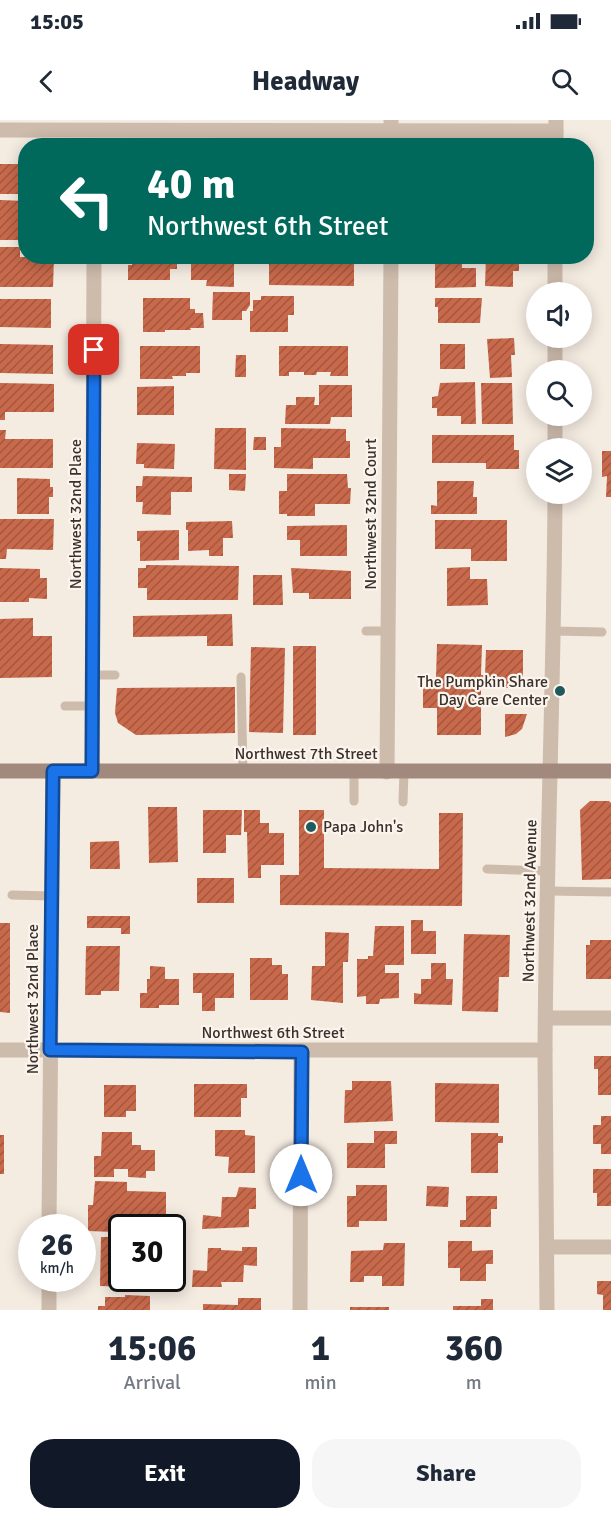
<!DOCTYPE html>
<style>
:root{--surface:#fff;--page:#f6f6f7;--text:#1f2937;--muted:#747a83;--accent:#111827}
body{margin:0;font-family:Signika,sans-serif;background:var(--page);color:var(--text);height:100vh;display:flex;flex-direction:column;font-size:22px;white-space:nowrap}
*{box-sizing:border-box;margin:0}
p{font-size:20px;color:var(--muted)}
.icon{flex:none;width:33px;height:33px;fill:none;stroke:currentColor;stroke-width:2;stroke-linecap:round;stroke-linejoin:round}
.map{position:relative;height:1190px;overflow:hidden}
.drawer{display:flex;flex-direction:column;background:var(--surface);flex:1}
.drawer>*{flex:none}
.banner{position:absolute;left:18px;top:18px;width:576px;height:126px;border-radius:24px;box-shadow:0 3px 15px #0003;background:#00695c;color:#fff;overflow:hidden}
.tools{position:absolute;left:526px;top:162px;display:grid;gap:12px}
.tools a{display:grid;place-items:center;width:66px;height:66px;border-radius:50%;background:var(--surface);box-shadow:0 3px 15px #0003;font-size:30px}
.speed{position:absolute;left:18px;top:1094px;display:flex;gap:12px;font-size:30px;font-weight:700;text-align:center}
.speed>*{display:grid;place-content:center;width:78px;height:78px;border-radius:50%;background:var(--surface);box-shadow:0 3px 15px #0003;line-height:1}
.speed small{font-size:15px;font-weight:400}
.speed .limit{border:3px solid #111;border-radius:9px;background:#fff;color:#111}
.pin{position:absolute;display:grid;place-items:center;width:51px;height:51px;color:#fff;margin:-26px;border-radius:12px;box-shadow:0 3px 9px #0006}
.me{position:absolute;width:66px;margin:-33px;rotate:0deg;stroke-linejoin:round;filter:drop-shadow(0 0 4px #0008)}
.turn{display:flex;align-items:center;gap:21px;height:126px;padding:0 30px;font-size:27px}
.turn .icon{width:78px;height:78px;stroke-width:2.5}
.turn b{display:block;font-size:42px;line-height:51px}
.eta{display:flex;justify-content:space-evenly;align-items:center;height:102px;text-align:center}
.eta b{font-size:36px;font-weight:800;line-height:42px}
.cta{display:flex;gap:12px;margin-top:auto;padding:12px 30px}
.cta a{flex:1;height:69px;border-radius:24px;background:var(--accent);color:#fff;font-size:24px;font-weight:800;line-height:69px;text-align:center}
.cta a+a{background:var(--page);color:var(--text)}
.status{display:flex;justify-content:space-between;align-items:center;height:42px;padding:0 30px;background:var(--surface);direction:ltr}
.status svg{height:16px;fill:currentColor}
header{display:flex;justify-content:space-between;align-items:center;height:78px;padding:0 30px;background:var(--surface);font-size:27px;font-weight:800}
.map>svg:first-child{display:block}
.building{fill:url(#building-hatch)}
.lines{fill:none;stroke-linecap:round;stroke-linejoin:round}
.lane{stroke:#cdbbac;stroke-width:9}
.street{stroke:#cdbbac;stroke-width:15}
.secondary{stroke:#a18a7d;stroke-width:15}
.route-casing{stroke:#114b97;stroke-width:15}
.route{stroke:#1a73e8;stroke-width:10}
.poi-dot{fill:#1f5a5e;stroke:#fbf5ee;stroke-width:2}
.labels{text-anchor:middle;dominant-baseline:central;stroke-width:4.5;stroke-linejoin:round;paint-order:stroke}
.street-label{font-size:16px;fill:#3b302b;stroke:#fbf5ee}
.poi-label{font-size:16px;fill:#3b302b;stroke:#fbf5ee;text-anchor:end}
</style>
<div class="status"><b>15:05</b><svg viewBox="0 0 49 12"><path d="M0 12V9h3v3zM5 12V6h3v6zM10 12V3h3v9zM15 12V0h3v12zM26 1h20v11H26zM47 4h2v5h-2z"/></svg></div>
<header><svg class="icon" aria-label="back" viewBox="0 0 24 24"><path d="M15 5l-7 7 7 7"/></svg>Headway<svg class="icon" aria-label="search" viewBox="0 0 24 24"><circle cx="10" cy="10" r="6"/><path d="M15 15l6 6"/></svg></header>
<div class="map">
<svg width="611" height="1190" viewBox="0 0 611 1190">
<defs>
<pattern id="building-hatch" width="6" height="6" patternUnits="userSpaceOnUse" patternTransform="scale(1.5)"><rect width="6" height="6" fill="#c8694b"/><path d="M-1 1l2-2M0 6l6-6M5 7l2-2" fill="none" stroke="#a4573f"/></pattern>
</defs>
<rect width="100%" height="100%" fill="#f4ebe1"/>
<g class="building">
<rect x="0" y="44" width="26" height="30"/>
<polygon points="0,80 26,81 26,109 21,109 21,120 0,120"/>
<polygon points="0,127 20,127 20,137 54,137 53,167 0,167"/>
<polygon points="132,136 177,136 177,149 170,149 170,160 128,160 128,145 132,145"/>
<polygon points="191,136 234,136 234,167 206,166 207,160 191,160"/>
<polygon points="269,136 311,136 311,140 354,140 354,166 269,165"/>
<polygon points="435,136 462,136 462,148 476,148 476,167 435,168"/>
<polygon points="486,136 519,136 519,151 513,151 513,167 485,166"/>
<polygon points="213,172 250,172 250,185 246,191 242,191 242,200 212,200"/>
<polygon points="261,176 294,176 294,195 288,195 288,212 250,212 250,191 253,191 253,180 261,180"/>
<polygon points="143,178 190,178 190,189 195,189 195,193 203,193 204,208 190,208 191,210 165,210 165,212 143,212"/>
<polygon points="435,178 482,178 480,203 438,203 438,187 435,187"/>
<polygon points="0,179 51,179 51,208 0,207"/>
<polygon points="514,218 515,235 511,235 512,257 490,258 487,219"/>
<polygon points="0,224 53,225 53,254 0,253"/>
<rect x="440" y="224" width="25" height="25"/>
<polygon points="140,226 200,226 200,253 186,253 186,256 172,256 173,259 140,259"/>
<polygon points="279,226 348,226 348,256 330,256 331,252 317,252 316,255 304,255 304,252 289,252 289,256 279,256"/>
<polygon points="236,235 246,235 246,257 235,257"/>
<polygon points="475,262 476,304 461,304 461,296 437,296 437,288 432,288 432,277 438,276 440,263"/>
<polygon points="0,263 54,264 54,292 5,292 5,300 0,300"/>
<polygon points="481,263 512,263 513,304 482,304"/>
<polygon points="319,265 352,265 352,297 331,297 330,304 285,304 286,285 296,285 296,277 315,277 314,285 319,285"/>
<polygon points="174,266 174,295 137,295 137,267"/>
<polygon points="215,308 246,308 246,350 214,349"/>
<polygon points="281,308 346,309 346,321 350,321 350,338 313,338 313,349 274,348 274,327 281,327"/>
<polygon points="0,310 6,310 5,319 53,319 53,348 0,348"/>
<polygon points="432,315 514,315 514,330 519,330 519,349 486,349 486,343 432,343"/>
<polygon points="254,317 266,317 266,330 253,330"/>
<polygon points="137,323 175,324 174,349 144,348 144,344 136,344"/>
<polygon points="602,331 611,331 611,377 606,377 607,356 602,357"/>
<polygon points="229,354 246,354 245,371 229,370"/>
<polygon points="287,354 347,354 348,368 351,368 350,384 315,384 315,396 287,396 287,394 279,394 279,371 287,371"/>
<polygon points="143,356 192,357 192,372 171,372 171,395 142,394 143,382 136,382 136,366 142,366"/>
<polygon points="17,358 50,359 50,367 53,367 53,377 49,377 49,394 17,394"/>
<polygon points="437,361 474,361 473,377 477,377 477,394 431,394 431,385 437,386"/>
<polygon points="0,399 54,399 53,430 7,429 6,439 0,439"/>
<polygon points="435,400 507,400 507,441 471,441 471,429 435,429"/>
<polygon points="232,401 233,418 223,418 223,436 209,436 209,430 188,431 188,410 186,410 186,402"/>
<polygon points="347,405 347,436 300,436 300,420 287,420 287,406"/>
<polygon points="179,410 179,440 140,441 140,421 137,421 137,411"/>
<polygon points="146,445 239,446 238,480 147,480 147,468 138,468 138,448 146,448"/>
<polygon points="470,447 470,459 487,459 488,485 447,486 447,448"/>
<polygon points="0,448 40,449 40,458 47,458 47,479 29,478 29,482 0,482"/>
<polygon points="291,448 351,451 351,479 309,479 309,473 293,473"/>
<polygon points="253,455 282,455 283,485 253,485"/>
<polygon points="232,494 233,526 207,526 207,516 133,517 133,496"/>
<polygon points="33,498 33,516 52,516 52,557 0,558 0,499"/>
<polygon points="437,524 482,525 481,555 485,555 486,530 523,530 523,558 516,558 516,568 481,568 481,615 437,615 437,588 423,588 423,558 436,558"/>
<rect x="293" y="526" width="23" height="89"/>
<polygon points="251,527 285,528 283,613 249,612"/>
<polygon points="235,567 235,613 136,615 118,603 115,593 117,568"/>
<polygon points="505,594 527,594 522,609 516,614 505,617"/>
<polygon points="590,681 609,681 611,683 611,759 582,760 580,690"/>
<polygon points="148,687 177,687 178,742 149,743"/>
<polygon points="203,690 242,690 241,715 226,715 226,733 203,733"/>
<polygon points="244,690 260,690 260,703 269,703 269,713 284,713 284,745 261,745 261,758 248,758 247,712 244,712"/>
<polygon points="299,690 324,690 324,748 439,749 439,693 463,693 462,786 280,785 280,755 299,755"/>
<polygon points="119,721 120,749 90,749 90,722"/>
<rect x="197" y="758" width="37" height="25"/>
<polygon points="87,796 130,796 130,814 121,814 121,808 87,808"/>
<polygon points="411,800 423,800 423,811 436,811 436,834 411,834"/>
<polygon points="0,803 10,803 10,893 0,892"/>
<polygon points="375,806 404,806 404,845 385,845 385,853 399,853 399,878 380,879 379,884 366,884 366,876 357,877 357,839 368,839 368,836 373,836"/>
<polygon points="325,812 349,813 348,842 343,842 343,883 311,880 312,846 325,846"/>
<polygon points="464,814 510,815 509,857 499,857 498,892 462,891"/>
<polygon points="590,820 611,820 611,859 586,859 586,825 590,825"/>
<polygon points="86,826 120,826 119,871 101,871 101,875 85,875"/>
<polygon points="250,838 272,838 272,845 282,845 282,854 288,854 288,880 250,880"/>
<polygon points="431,843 446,843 446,859 453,859 452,885 414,884 414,873 421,874 421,859 431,859"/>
<polygon points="150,846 165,847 165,859 179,859 179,885 159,885 159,888 140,888 140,873 147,873 147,859 150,859"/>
<polygon points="193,853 234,853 234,878 215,878 215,891 202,891 202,873 193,873"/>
<polygon points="594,936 611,936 611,975 598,975 598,949 594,949"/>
<polygon points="352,961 391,961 393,1001 344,1003 345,970 352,970"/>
<polygon points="435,963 499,964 499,1003 435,1002"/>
<polygon points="194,964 247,964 247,978 241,978 241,997 194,997"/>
<polygon points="104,965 136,965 136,991 126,991 126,997 104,997"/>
<polygon points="601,996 611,996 611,1034 601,1034 601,1024 593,1024 593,1005 601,1005"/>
<polygon points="215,1010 245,1010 245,1015 255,1016 255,1053 228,1053 229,1037 215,1036"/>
<polygon points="374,1011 397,1011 397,1024 385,1024 385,1048 347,1048 347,1023 374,1023"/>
<polygon points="102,1012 132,1012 132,1025 141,1025 141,1030 155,1030 155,1051 146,1051 146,1058 128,1057 128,1049 114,1049 114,1057 94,1057 94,1036 101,1036"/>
<polygon points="471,1013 498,1013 498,1016 503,1016 503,1023 498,1023 498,1053 471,1053"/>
<rect x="0" y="1015" width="4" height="39"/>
<polygon points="593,1049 611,1049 611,1086 597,1086 597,1073 593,1073"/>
<polygon points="95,1061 127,1062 127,1071 166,1072 166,1101 114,1101 114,1112 88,1111 88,1085 93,1085"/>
<polygon points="356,1065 387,1065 387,1101 359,1101 359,1107 347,1107 347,1076 356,1076"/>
<polygon points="427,1066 449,1067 448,1087 426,1086"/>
<polygon points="239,1067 256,1068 256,1089 249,1089 249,1107 202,1109 203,1095 221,1097 222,1077 236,1077"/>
<polygon points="466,1076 497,1076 497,1089 491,1089 491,1107 460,1107 460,1100 466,1100"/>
<polygon points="101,1117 122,1117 122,1158 131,1158 131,1167 100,1166"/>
<polygon points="448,1121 472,1121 472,1131 493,1130 493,1144 486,1144 486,1161 460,1161 460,1148 448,1148"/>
<polygon points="384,1123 405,1123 404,1166 382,1166 382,1156 364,1156 364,1162 350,1162 351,1131 383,1130"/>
<polygon points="242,1127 257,1127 257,1146 244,1145 243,1162 221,1162 222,1167 192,1167 193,1150 207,1151 208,1128 221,1128 221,1130 242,1131"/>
<polygon points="597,1161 611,1161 611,1190 603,1190 603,1175 597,1174"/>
<polygon points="125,1175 150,1176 150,1190 98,1190 98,1186 105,1186 105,1177 125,1177"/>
<polygon points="238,1178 261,1178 261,1190 203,1190 203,1184 238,1185"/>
<polygon points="481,1179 493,1179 493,1190 453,1190 453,1186 481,1186"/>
<rect x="350" y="1187" width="39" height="3"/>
</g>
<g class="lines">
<g class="lane">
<polyline points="366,511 389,511"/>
<polyline points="554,511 602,512"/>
<polyline points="93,555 115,555"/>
<polyline points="241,557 243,652"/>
<polyline points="65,586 93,586"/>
<polyline points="354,681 354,652"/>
<polyline points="403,682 404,652"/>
<polyline points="487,749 548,751"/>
<polyline points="548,771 611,772"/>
<polyline points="12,775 51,776"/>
</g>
<g class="street">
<polyline points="391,0 392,26"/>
<polyline points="0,10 556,11"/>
<polyline points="556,26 556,0"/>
<polyline points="555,172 555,136"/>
<polyline points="555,250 555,218"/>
<polyline points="555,328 555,296"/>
<polyline points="92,651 94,136"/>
<polyline points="387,652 391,136"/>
<polyline points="546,898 611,898"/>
<polyline points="0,930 545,930"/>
<polyline points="49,1107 53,651"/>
<polyline points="547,1127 611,1127"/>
<polyline points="49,1190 49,1158"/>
<polyline points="300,1190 301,932"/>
<path d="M547,1190C547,1104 545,1018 545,931C546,745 554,560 555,374"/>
</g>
<polyline class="secondary" points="0,651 611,651"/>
</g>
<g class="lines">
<defs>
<polyline id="route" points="94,230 92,651 53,651 50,930 302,932 301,1055"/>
</defs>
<use href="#route" class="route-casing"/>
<use href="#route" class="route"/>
</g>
<g class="poi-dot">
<circle cx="560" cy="571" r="6"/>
<circle cx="311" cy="707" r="6"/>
</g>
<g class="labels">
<g class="street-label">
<text transform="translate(76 394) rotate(-90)">Northwest 32nd Place</text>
<text transform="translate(371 394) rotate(-90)">Northwest 32nd Court</text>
<text x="306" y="634">Northwest 7th Street</text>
<text transform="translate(530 781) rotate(-89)">Northwest 32nd Avenue</text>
<text transform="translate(33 879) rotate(-90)">Northwest 32nd Place</text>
<text x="273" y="913">Northwest 6th Street</text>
</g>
<g class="poi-label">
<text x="548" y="562">The Pumpkin Share<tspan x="548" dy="18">Day Care Center</tspan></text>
<text x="323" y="707" text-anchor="start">Papa John's</text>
</g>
</g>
</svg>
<div class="tools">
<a><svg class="icon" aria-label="sound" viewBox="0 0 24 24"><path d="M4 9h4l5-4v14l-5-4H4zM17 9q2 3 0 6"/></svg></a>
<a><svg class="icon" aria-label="search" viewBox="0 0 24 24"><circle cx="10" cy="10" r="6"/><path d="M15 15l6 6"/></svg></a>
<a><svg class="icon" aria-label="layers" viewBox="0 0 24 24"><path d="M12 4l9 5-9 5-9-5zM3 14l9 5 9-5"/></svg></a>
</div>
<div class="speed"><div>26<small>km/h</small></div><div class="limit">30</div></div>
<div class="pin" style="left:94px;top:230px;background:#d93025"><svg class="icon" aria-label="arrive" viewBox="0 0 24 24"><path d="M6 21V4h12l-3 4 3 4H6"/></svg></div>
<svg class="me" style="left:301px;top:1055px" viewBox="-20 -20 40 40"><circle r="19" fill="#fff"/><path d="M0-13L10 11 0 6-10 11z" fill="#1a73e8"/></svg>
<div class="banner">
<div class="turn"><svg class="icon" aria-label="left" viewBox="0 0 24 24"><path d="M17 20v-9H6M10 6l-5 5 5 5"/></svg><div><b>40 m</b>Northwest 6th Street</div></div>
</div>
</div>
<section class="drawer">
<div class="eta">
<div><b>15:06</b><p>Arrival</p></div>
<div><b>1</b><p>min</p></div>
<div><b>360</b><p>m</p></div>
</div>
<div class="cta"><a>Exit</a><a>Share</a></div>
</section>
